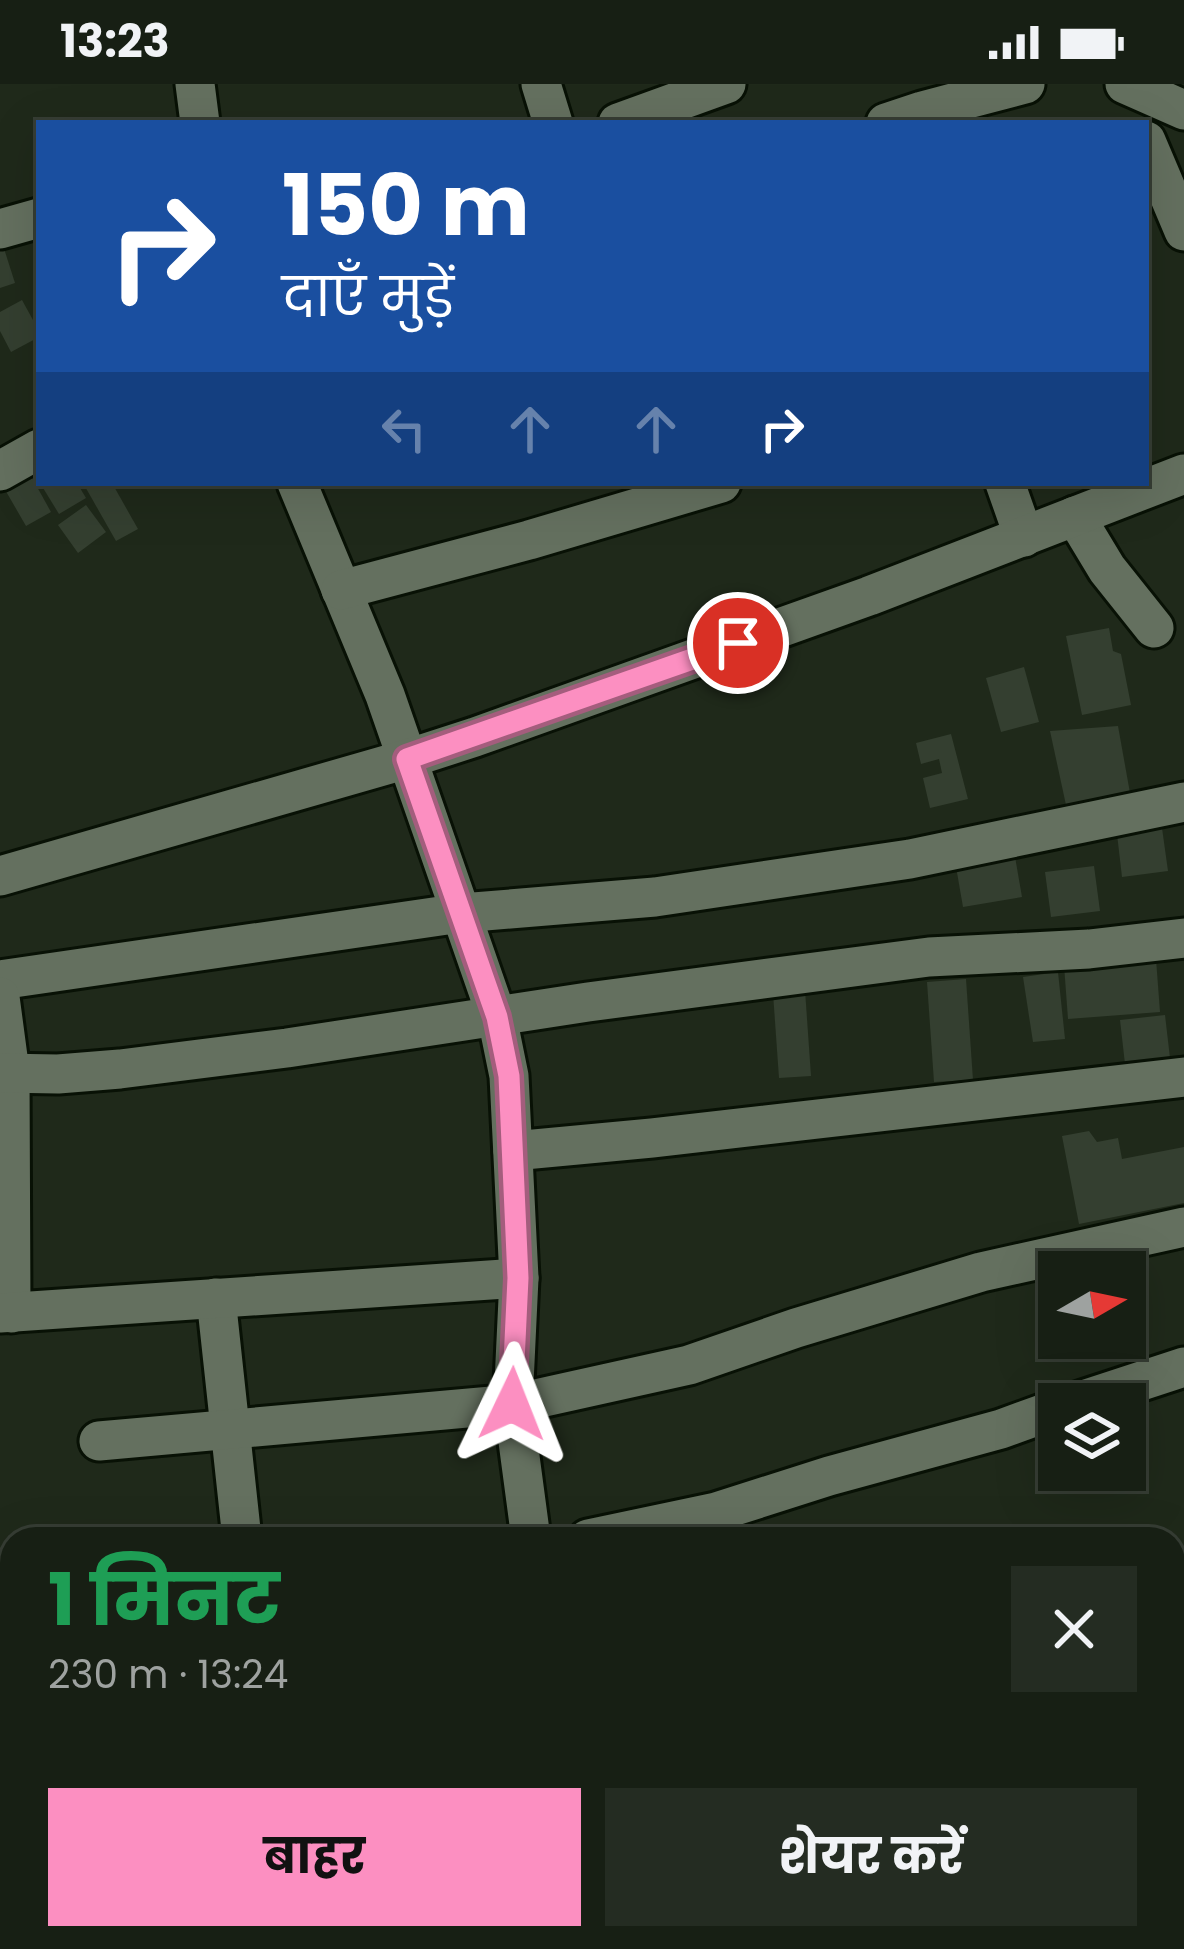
<!DOCTYPE html>
<html lang="hi">
<meta charset="utf-8">
<style>
:root{--surface:#171f14;--page:#242c22;--text:#f1f3f6;--muted:#9ea2a0;--line:#363d34;--accent:#fc8fc1}
body{margin:0;font-family:Poppins,"Noto Sans Devanagari",sans-serif;background:var(--page);color:var(--text);height:100vh;display:flex;flex-direction:column;font-size:45px;white-space:nowrap}
*{box-sizing:border-box;margin:0}
p{font-size:39px;color:var(--muted)}
.icon{flex:none;width:66px;height:66px;fill:none;stroke:currentColor;stroke-width:2;stroke-linecap:round;stroke-linejoin:round}
.map{position:relative;flex:1;overflow:hidden}
.panel{position:absolute;left:0px;top:1443px;width:1185px;height:423px;display:flex;flex-direction:column;background:var(--surface);border-radius:36px 36px 0 0;box-shadow:0 12px 48px #0002,0 0 0 3px var(--line)}
.panel>*{flex:none}
.guide{position:absolute;left:36px;top:36px;width:1113px;height:366px;border-radius:0px;box-shadow:0 12px 48px #0002,0 0 0 3px var(--line);background:#1a4fa0;color:#fff;overflow:hidden}
.needle{width:78px;rotate:81deg}
.fabs{position:absolute;left:1038px;top:1167px;display:grid;gap:24px}
.fabs a{display:grid;place-items:center;width:108px;height:108px;border-radius:0px;background:var(--surface);box-shadow:0 12px 48px #0002,0 0 0 3px var(--line);font-size:60px}
.pin{position:absolute;display:grid;place-items:center;width:102px;height:102px;color:#fff;margin:-51px;border:6px solid #fff;border-radius:50%;box-shadow:0 3px 12px #0007}
.me{position:absolute;width:132px;margin:-66px;rotate:2deg;stroke-linejoin:round;filter:drop-shadow(0 0 9px #0008)}
.turn{display:flex;align-items:center;gap:42px;height:252px;padding:0 48px;font-size:54px}
.turn .icon{width:156px;height:156px;stroke-width:2.5}
.turn b{display:block;font-size:84px;line-height:102px}
.lanes{display:flex;align-items:center;height:114px;padding:0 48px;background:#0003;justify-content:center;gap:60px;direction:ltr}
.lanes .off{opacity:.35}
.round{display:grid;place-items:center;flex:none;width:126px;height:126px;border-radius:0px;background:var(--page)}
.summary{display:flex;align-items:center;justify-content:space-between;height:204px;padding:0 48px}
h1{font-size:72px;font-weight:700;line-height:90px;color:#1e9e55}
.cta{display:flex;gap:24px;margin-top:auto;padding:24px 48px}
.cta a{flex:1;height:138px;border-radius:0px;background:var(--accent);color:#111;font-size:48px;font-weight:700;line-height:138px;text-align:center}
.cta a+a{background:var(--page);color:var(--text)}
.status{display:flex;justify-content:space-between;align-items:center;height:84px;padding:0 60px;background:var(--surface);direction:ltr}
.status svg{height:33px;fill:currentColor}
.map>svg:first-child{display:block}
.building{fill:#343f30}
.lines{fill:none;stroke-linecap:round;stroke-linejoin:round}
.minor-casing{stroke:#081105;stroke-width:45}
.minor{stroke:#64705f;stroke-width:39}
.route-casing{stroke:#a45d7d;stroke-width:30}
.route{stroke:#fc8fc1;stroke-width:21}
</style>
<div class="status"><b>13:23</b><svg viewBox="0 0 49 12"><path d="M0 12V9h3v3zM5 12V6h3v6zM10 12V3h3v9zM15 12V0h3v12zM26 1h20v11H26zM47 4h2v5h-2z"/></svg></div>
<div class="map">
<svg width="1184" height="1865" viewBox="0 0 1184 1865">
<rect width="100%" height="100%" fill="#1f291a"/>
<g class="building">
<polygon points="0,152 15,199 0,204"/>
<polygon points="22,216 39,247 39,253 11,268 0,247 0,228"/>
<polygon points="26,383 51,428 26,442 0,397"/>
<polygon points="40,399 77,399 86,414 59,430"/>
<polygon points="83,399 112,399 138,445 116,457"/>
<polygon points="86,421 106,448 78,469 58,441"/>
<polygon points="1109,544 1113,567 1121,570 1131,621 1082,631 1066,552"/>
<polygon points="1024,583 1039,638 1001,648 986,594"/>
<polygon points="1118,642 1130,709 1066,721 1050,647"/>
<polygon points="951,650 968,715 930,724 923,694 942,689 939,675 921,680 916,659"/>
<polygon points="1162,744 1168,787 1122,793 1117,750"/>
<polygon points="1014,767 1022,813 963,823 955,777"/>
<polygon points="1094,782 1100,827 1051,833 1045,788"/>
<polygon points="1156,875 1160,928 1068,935 1064,881"/>
<polygon points="1058,888 1065,955 1033,958 1023,893"/>
<polygon points="966,895 973,996 934,998 927,898"/>
<polygon points="805,906 811,992 779,994 773,909"/>
<polygon points="1165,931 1170,974 1125,980 1120,936"/>
<polygon points="1089,1047 1097,1058 1118,1054 1122,1075 1184,1063 1184,1119 1079,1140 1062,1052"/>
</g>
<g class="lines">
<defs>
<g id="minor">
<polyline points="195,0 200,39"/>
<polyline points="541,0 553,39"/>
<polyline points="1125,0 1184,26"/>
<polyline points="618,39 726,0"/>
<polyline points="886,39 922,27 1025,0"/>
<polyline points="1146,57 1184,147"/>
<polyline points="0,145 39,134"/>
<polyline points="0,387 39,365"/>
<polyline points="297,399 385,611 497,933 509,992 519,1194 513,1320 531,1455"/>
<polyline points="1005,399 1024,453"/>
<polyline points="1075,432 1107,485 1154,544"/>
<polyline points="341,506 529,456 721,399"/>
<polyline points="0,792 407,675 475,653 869,512 1184,390"/>
<polyline points="0,896 461,829 655,813 910,775 1184,718"/>
<polyline points="0,913 10,988 11,1229"/>
<polyline points="0,989 58,990 120,985 287,964 588,918 929,873 1089,865 1184,854"/>
<polyline points="513,1067 652,1054 1184,993"/>
<polyline points="216,1214 242,1455"/>
<polyline points="0,1229 519,1194"/>
<polyline points="1071,1320 1184,1283"/>
<polyline points="99,1357 513,1320 689,1281 796,1244 981,1188 1184,1143"/>
<polyline points="588,1455 716,1428 829,1392 1001,1345 1059,1324"/>
<polyline points="0,1509 12,1508"/>
<polyline points="476,1854 481,1865"/>
<polyline points="81,1865 101,1854"/>
<polyline points="412,1865 430,1854"/>
</g>
</defs>
<use href="#minor" class="minor-casing"/>
<use href="#minor" class="minor"/>
</g>
<g class="lines">
<defs>
<polyline id="route" points="512,1320 518,1194 509,992 497,933 407,675 738,559"/>
</defs>
<use href="#route" class="route-casing"/>
<use href="#route" class="route"/>
</g>
</svg>
<div class="fabs">
<a><svg class="needle" viewBox="-14 -14 28 28"><path d="M0-13l5 13h-10z" fill="#e53935"/><path d="M0 13l5-13h-10z" fill="#9ea2a0"/></svg></a>
<a><svg class="icon" aria-label="layers" viewBox="0 0 24 24"><path d="M12 4l9 5-9 5-9-5zM3 14l9 5 9-5"/></svg></a>
</div>
<div class="pin" style="left:738px;top:559px;background:#d93025"><svg class="icon" aria-label="arrive" viewBox="0 0 24 24"><path d="M6 21V4h12l-3 4 3 4H6"/></svg></div>
<svg class="me" style="left:512px;top:1320px" viewBox="-20 -20 40 40"><path d="M0-17L14 15 0 8-14 15z" fill="#fc8fc1" stroke="#fff" stroke-width="4"/></svg>
<div class="guide">
<div class="turn"><svg class="icon" aria-label="right" viewBox="0 0 24 24"><path d="M7 20v-9h11M14 6l5 5-5 5"/></svg><div><b>150 m</b>दाएँ मुड़ें</div></div>
<div class="lanes"><svg class="icon off" aria-label="left" viewBox="0 0 24 24"><path d="M17 20v-9H6M10 6l-5 5 5 5"/></svg><svg class="icon off" aria-label="ahead" viewBox="0 0 24 24"><path d="M12 20V5M6 11l6-6 6 6"/></svg><svg class="icon off" aria-label="ahead" viewBox="0 0 24 24"><path d="M12 20V5M6 11l6-6 6 6"/></svg><svg class="icon" aria-label="right" viewBox="0 0 24 24"><path d="M7 20v-9h11M14 6l5 5-5 5"/></svg></div>
</div>
<section class="panel">
<div class="summary"><div><h1>1 मिनट</h1><p>230 m · 13:24</p></div><a class="round"><svg class="icon" aria-label="close" viewBox="0 0 24 24"><path d="M6 6l12 12M18 6L6 18"/></svg></a></div>
<div class="cta"><a>बाहर</a><a>शेयर करें</a></div>
</section>
</div>
